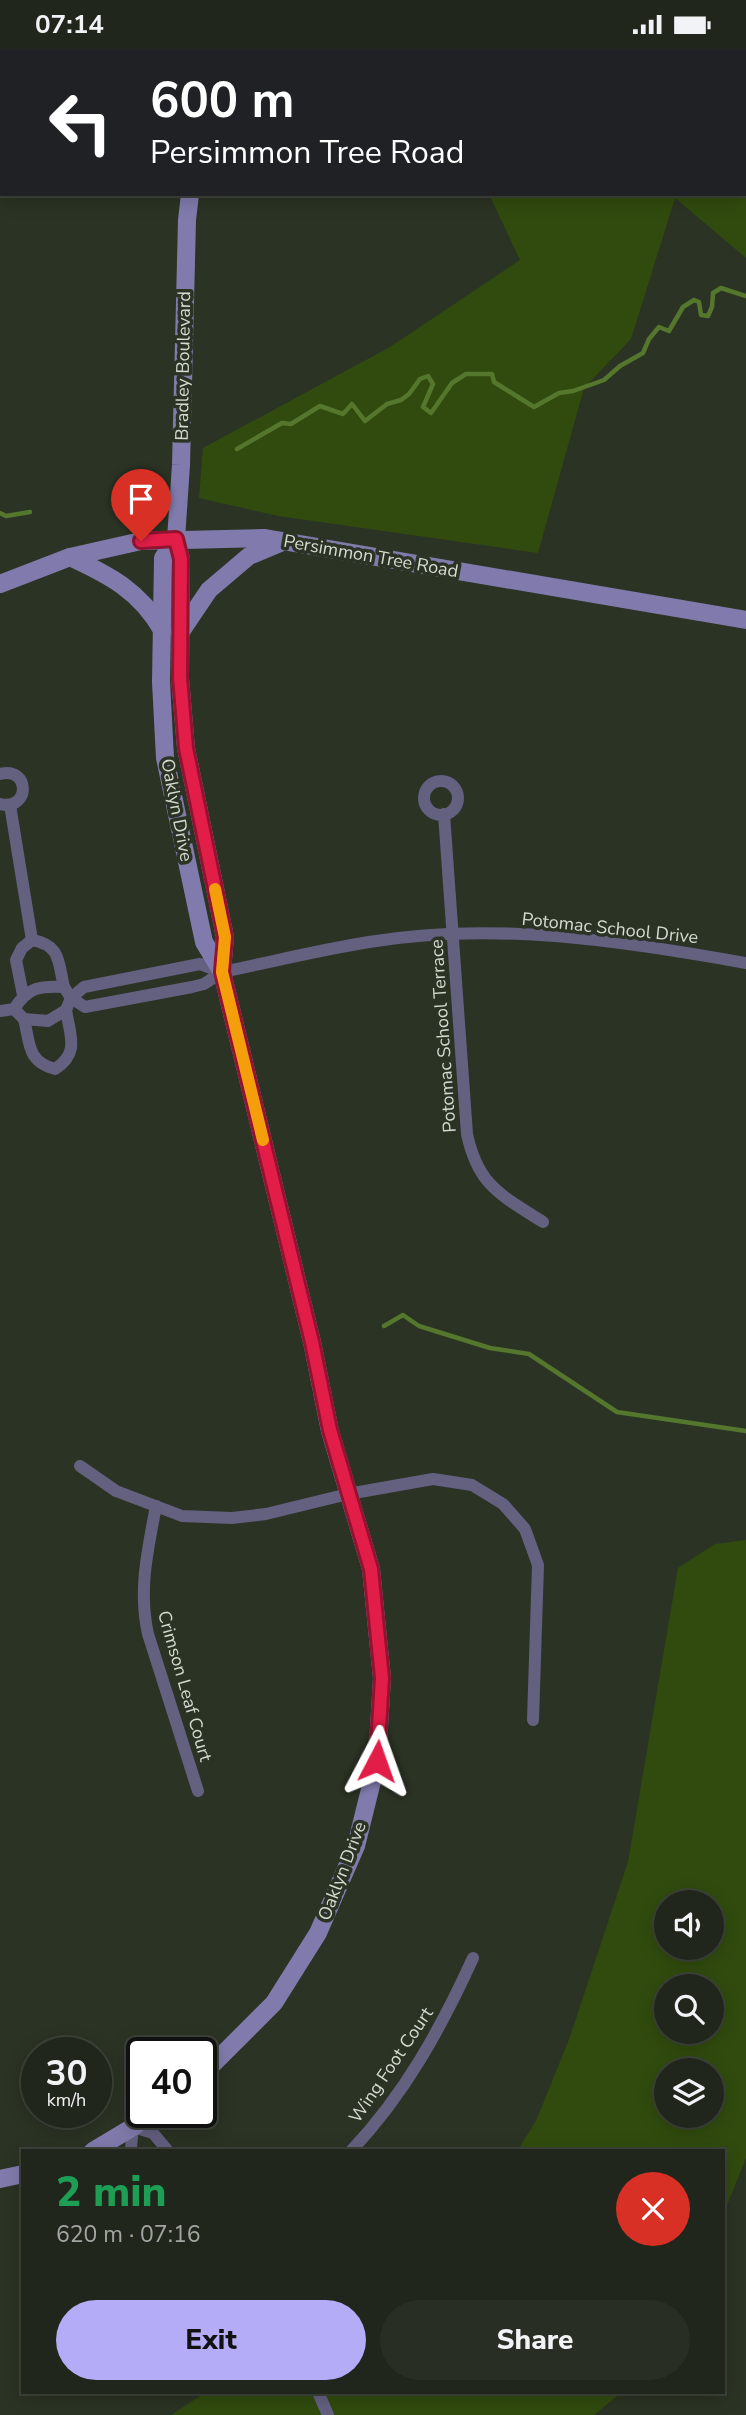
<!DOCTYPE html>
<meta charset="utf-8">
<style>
:root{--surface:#20261b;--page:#282e24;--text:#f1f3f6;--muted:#a2a5a3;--line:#3d433a;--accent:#b5acf8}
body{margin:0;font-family:"Nunito Sans",sans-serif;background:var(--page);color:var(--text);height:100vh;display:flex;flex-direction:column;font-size:26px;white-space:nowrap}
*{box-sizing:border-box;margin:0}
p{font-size:23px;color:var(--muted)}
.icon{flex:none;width:38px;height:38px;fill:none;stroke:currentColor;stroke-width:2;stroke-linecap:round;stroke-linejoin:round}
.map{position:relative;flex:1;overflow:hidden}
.drawer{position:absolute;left:21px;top:2100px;width:704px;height:245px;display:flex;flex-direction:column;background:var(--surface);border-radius:0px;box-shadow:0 4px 18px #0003,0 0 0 2px var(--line)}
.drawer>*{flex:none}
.hud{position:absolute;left:0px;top:0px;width:747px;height:147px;box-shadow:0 4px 18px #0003,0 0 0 2px var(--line);background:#202124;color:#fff;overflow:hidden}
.tools{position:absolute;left:654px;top:1841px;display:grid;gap:14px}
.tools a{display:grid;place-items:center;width:70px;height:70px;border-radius:50%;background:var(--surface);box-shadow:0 4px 18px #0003,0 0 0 2px var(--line);font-size:35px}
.speed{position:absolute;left:21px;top:1988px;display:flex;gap:14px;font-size:35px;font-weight:700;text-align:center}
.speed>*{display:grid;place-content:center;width:91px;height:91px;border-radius:50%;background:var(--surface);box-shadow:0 4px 18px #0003,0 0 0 2px var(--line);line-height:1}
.speed small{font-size:18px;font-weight:400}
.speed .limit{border:4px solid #111;border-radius:10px;background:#fff;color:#111}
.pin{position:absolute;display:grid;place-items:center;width:60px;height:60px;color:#fff;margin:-72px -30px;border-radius:50% 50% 50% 0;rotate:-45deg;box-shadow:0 0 7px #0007}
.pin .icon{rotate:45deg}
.me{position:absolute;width:77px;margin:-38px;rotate:4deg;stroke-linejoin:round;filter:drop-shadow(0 0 5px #0008)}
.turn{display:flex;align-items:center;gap:24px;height:147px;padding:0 35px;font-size:32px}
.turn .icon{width:91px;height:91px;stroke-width:2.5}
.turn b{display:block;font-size:49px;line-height:60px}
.round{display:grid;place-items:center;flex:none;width:74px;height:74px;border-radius:37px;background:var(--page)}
.overview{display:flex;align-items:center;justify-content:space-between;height:119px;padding:0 35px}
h1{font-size:42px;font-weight:800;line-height:52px;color:#1e9e55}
.primary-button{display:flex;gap:14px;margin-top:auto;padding:14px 35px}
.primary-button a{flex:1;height:80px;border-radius:42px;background:var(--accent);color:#111;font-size:28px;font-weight:800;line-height:80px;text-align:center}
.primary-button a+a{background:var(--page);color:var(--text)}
.status{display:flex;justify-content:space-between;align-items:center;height:49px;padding:0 35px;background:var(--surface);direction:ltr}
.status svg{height:19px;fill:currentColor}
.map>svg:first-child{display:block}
.built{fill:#323c27}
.green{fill:#314b0e;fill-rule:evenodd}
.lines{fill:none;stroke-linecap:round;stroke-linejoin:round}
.stream{stroke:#55762d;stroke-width:4.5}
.street{stroke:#646080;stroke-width:12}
.secondary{stroke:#807bac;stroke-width:18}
.route-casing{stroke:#92132f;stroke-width:18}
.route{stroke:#e11d48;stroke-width:12}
.slow{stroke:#f59e0b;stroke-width:12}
.labels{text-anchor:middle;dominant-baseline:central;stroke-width:7;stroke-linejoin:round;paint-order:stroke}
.street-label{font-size:18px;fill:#d6dbd1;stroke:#2b3324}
</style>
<div class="status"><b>07:14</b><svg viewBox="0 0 49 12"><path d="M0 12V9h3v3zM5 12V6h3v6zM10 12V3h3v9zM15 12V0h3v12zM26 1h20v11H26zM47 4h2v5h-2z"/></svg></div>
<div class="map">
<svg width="746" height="2366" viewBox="0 0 746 2366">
<rect width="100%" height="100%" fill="#2b3324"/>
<polygon class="built" points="0,0 224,0 2,2 2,65"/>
<g class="green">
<polygon points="530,0 746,0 746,209 675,149 631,290 584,339 538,504 278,467 199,449 203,399 390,298 520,211 489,145 746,145 746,2"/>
<path d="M746,1491V2109L723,2166V2102H517L536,2072L570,1988L628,1813L678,1519L715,1495ZM712,1853V1899H667V1853ZM712,1937V1983H667V1937ZM712,2021V2067H667V2021Z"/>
<polygon points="206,2343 622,2343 594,2366 171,2366"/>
</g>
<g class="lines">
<g class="stream">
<polyline points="237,400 282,374 291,375 320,357 343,365 352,355 365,372 387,355 401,351 409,345 420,330 428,327 433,335 423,358 431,364 452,334 466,325 492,325 494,333 534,358 559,344 573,342 604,331 620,317 643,304 649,290 659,278 669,282 683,258 694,251 699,253 701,266 708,267 712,258 713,244 721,239 746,247"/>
<polyline points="0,464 6,467 30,463"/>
<polyline points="384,1277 403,1266 419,1277 490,1299 529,1305 617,1363 746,1382"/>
</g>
<g class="street">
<path d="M0,725C30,717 31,762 0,755"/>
<circle cx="441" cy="749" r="17"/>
<polyline points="10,756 32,891"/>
<path d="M444,765L467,1085C478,1137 501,1146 543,1173"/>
<path d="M23,946L16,911L22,899L32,891C61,896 58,913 64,938"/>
<polyline points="14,960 24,970 48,972 66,961 71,949 84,938 200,915 222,923"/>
<path d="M0,962L14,960C28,938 39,937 64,938L71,949L85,958L192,938L204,935L222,923C271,913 319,901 369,893C494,872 623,892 746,914"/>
<path d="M24,970C30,994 27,1013 55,1020C80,1004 70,987 66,961"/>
<polyline points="80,1417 116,1442 182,1467 232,1469 266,1465 348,1445 433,1430 472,1436 503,1455 525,1480 538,1516 533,1671"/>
<path d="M156,1457C148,1500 138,1541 148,1585L198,1742"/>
<polyline points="133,2102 131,2099 133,2078 153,2084 168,2102"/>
<path d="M351,2102C405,2045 441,1979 473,1909"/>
<polyline points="318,2343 328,2366"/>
</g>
<g class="secondary">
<polyline points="231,2 232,0"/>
<polyline points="190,145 187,171 181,416 176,490 181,510 180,629 186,699 225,888 222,923"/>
<polyline points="176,490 163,509 161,633 165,709 204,893 222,923 312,1293 330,1382 371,1520 382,1629 377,1712 356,1797 318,1884 274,1954 201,2027"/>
<path d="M70,508C109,526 140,542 162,581"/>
<polyline points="0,535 70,508 141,492 265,489 746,571"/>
<polyline points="180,584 209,541 249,507 285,492"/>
<polyline points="93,2102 133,2078 153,2063"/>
<polyline points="0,2130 23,2125"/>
</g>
</g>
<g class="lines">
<defs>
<polyline id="route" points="141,492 176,490 181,510 180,629 186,699 225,888 222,923 312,1293 330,1381 371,1520 382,1629 377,1712"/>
</defs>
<use href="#route" class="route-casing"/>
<use href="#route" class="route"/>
<polyline class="slow" points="215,840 225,888 222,923 263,1091"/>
</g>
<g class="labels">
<g class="street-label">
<text transform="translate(183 317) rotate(-89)">Bradley Boulevard</text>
<text transform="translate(371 507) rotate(10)">Persimmon Tree Road</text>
<text transform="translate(177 761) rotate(79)">Oaklyn Drive</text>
<text transform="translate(610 879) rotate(6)">Potomac School Drive</text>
<text transform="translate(443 987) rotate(-94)">Potomac School Terrace</text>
<text transform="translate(185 1637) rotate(74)">Crimson Leaf Court</text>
<text transform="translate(342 1822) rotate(-69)">Oaklyn Drive</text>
<text transform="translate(391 2016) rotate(-56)">Wing Foot Court</text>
</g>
</g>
</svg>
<div class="tools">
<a><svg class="icon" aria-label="sound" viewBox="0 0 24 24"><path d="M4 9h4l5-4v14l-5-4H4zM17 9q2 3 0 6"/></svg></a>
<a><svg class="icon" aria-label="search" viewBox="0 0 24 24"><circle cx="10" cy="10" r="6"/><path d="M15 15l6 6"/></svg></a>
<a><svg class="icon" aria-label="layers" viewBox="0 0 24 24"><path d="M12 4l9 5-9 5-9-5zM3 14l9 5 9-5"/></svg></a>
</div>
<div class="speed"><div>30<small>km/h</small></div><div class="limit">40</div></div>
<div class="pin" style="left:141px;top:492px;background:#d93025"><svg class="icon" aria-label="arrive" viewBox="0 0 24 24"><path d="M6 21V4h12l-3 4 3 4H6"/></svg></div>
<svg class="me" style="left:377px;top:1712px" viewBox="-20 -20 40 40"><path d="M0-17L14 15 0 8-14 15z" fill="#e11d48" stroke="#fff" stroke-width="4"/></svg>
<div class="hud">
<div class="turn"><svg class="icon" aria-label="left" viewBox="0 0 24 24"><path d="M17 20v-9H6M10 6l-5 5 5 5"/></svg><div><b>600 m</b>Persimmon Tree Road</div></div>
</div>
<section class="drawer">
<div class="overview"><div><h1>2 min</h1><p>620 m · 07:16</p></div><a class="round" style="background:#d93025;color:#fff"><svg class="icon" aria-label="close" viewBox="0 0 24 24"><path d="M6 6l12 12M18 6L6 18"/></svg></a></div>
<div class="primary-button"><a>Exit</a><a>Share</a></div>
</section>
</div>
